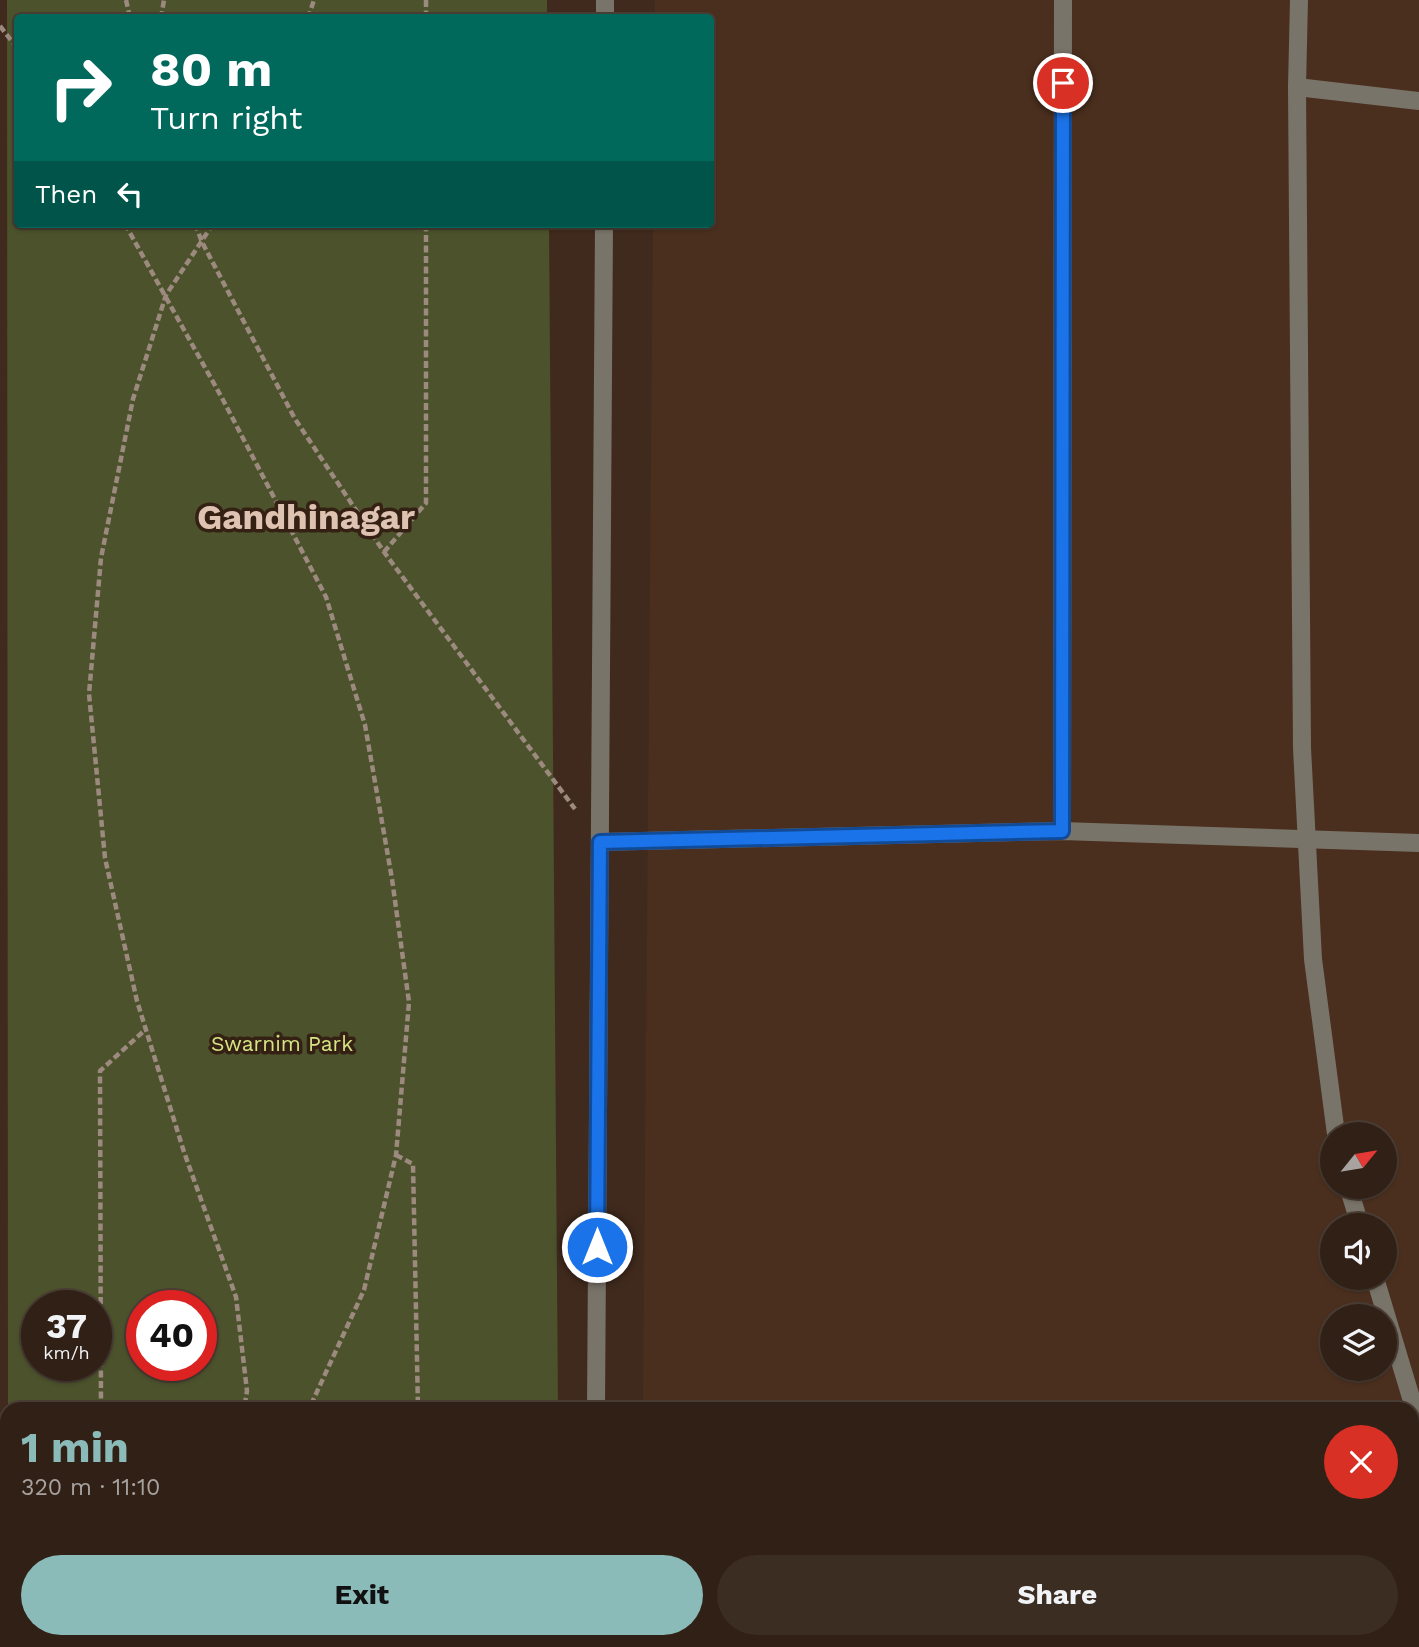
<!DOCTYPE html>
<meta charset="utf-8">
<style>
:root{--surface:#302016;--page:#3c2d23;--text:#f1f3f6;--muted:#a8a3a1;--line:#4b3e35;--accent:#8bbbb9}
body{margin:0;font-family:"Work Sans",sans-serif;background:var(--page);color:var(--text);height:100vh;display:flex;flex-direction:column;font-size:26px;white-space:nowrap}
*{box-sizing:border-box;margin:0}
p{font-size:23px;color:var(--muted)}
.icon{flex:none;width:38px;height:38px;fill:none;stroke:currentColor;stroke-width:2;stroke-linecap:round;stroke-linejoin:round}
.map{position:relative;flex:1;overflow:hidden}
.sheet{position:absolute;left:0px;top:1402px;width:1419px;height:247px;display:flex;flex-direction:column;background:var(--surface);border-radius:21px 21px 0 0;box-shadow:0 2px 5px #0004,0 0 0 2px var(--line)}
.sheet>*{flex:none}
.banner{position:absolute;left:14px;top:14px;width:700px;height:214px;border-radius:7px;box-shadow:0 2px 5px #0004,0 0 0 2px var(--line);background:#00695c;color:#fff;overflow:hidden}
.needle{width:46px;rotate:60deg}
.fabs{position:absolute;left:1320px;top:1122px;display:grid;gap:14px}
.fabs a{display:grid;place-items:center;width:77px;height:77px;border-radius:50%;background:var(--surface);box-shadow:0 2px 5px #0004,0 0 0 2px var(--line);font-size:35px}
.speed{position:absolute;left:21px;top:1290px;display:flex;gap:14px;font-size:35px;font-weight:700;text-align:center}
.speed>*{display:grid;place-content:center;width:91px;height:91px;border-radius:50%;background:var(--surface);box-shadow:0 2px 5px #0004,0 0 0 2px var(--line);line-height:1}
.speed small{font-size:18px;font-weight:400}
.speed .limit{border:10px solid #d22;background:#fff;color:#111}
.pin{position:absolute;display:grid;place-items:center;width:60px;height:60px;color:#fff;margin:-30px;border:4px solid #fff;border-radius:50%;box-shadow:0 2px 7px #0007}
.me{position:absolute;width:77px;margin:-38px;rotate:0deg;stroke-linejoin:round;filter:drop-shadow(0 0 5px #0008)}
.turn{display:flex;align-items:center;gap:24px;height:147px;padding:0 21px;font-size:32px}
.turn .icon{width:91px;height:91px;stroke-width:2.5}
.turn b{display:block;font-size:49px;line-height:60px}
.then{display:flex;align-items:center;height:66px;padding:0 21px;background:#0003;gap:14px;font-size:26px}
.round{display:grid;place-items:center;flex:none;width:74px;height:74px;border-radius:37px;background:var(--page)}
.headline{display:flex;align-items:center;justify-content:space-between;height:119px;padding:0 21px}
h1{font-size:42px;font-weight:700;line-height:52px;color:var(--accent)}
.cta{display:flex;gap:14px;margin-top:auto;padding:14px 21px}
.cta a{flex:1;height:80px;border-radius:42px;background:var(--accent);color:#111;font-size:28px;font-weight:700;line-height:80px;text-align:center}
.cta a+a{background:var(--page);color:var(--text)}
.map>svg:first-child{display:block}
.built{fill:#4b2f1e;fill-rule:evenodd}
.green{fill:#4c522c;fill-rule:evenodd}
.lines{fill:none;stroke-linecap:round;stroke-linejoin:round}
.path{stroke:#9c8a7f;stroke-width:4.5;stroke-dasharray:7 3.5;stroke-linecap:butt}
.minor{stroke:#797469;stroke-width:18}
.route-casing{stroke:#114b97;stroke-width:18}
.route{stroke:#1a73e8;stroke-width:12}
.labels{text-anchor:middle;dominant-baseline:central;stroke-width:7;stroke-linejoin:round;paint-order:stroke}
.park-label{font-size:21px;fill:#d5e583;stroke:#352014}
.town-label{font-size:35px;font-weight:bold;fill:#dec2b2;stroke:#352014}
</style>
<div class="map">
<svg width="1419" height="1647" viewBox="0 0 1419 1647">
<rect width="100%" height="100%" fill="#402a1d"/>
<path class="built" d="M655,0H1419V1584H1412V1409H643L653,224H710V18L655,17ZM1332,1134H1384V1186H1332ZM1332,1225H1384V1278H1332ZM1332,1316H1384V1368H1332Z"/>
<g class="green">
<path d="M7,0H547V18H18V224H549L558,1409H8ZM37,1306H96V1365H37ZM142,1306H201V1365H142Z"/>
<rect x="9" y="1642" width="551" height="5"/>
</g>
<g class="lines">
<g class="path">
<polyline points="126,0 130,18"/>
<polyline points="426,0 426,18"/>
<polyline points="161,18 164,0"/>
<polyline points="308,18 314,0"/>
<polyline points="0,26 18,49"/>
<polyline points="125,224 222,398 326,597 365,725 392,879 409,1002 396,1155 364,1290 309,1409"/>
<polyline points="195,224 202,242 295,419 384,552 575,809"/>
<polyline points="213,224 166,295 133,399 101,558 89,694 105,858 137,1001 184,1152 236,1297 247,1391 244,1409"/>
<polyline points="384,552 426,503 426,224"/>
<polyline points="396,1155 413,1164 418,1409"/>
<polyline points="101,1409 100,1071 146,1029"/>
<polyline points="378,1642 384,1647"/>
<polyline points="134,1647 139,1642"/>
</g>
<g class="minor">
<polyline points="1299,0 1297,87 1302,748 1313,959 1336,1134"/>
<polyline points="605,18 605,0"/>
<polyline points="1297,87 1419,101"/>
<polyline points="1062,831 1063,0"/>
<polyline points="600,842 1062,831 1419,843"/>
<polyline points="1348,1186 1360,1225"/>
<polyline points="1375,1278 1418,1421 1419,1431"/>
<polyline points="596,1409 604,224"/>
<polyline points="1412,1636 1419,1636"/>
<polyline points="627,1642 641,1647"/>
<polyline points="813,1647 1116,1642"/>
</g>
</g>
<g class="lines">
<defs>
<polyline id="route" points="597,1247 600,842 1062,831 1063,83"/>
</defs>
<use href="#route" class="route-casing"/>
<use href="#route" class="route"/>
</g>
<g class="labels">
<g class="park-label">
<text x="282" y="1043">Swarnim Park</text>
</g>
<g class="town-label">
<text x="306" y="517">Gandhinagar</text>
</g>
</g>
</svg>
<div class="fabs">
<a><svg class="needle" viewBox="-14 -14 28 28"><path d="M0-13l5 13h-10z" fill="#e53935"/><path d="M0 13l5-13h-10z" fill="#a8a3a1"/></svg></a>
<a><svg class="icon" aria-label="sound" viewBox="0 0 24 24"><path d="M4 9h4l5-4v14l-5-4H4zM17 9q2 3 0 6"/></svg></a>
<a><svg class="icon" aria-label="layers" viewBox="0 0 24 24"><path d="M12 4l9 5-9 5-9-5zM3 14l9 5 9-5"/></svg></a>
</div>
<div class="speed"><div>37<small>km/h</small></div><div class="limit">40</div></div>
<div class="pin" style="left:1063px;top:83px;background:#d93025"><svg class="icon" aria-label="arrive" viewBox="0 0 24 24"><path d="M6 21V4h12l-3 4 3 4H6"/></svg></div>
<svg class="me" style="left:597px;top:1247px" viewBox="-20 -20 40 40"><circle r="17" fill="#1a73e8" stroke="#fff" stroke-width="3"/><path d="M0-11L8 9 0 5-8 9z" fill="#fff"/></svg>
<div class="banner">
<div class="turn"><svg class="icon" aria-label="right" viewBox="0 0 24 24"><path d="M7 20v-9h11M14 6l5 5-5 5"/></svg><div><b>80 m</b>Turn right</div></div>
<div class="then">Then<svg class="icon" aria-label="left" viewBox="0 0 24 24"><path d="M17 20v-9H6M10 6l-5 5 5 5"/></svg></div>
</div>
<section class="sheet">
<div class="headline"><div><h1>1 min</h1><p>320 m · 11:10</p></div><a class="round" style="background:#d93025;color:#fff"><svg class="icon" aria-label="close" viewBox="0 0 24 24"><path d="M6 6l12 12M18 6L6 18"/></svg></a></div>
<div class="cta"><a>Exit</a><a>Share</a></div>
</section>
</div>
